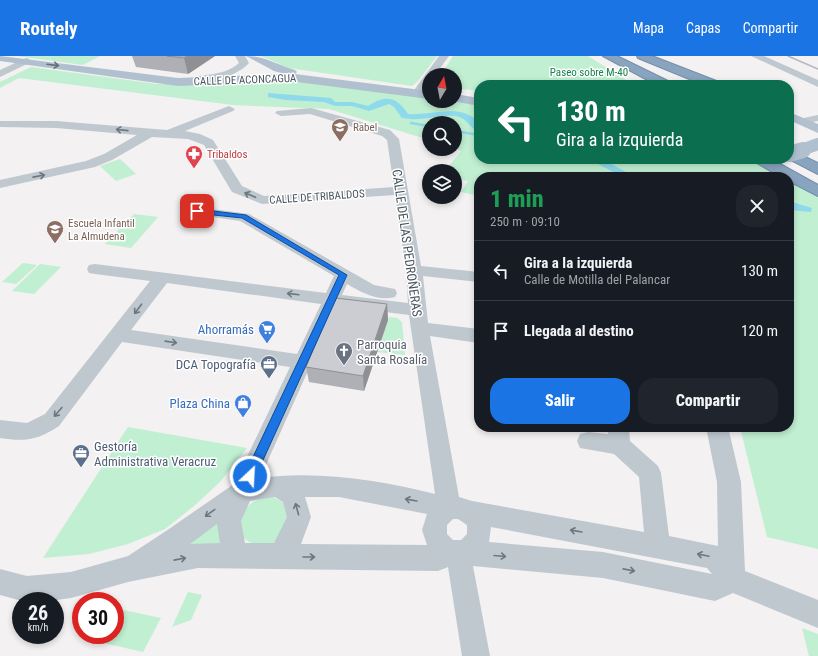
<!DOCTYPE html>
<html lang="es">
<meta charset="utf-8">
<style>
:root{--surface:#171b24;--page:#20242c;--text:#f1f3f6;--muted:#9ea1a6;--line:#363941;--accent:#1b74e3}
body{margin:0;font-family:"Roboto Condensed",sans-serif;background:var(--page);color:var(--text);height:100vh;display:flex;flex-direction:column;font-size:15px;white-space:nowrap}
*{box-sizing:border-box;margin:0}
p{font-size:13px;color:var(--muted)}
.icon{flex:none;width:22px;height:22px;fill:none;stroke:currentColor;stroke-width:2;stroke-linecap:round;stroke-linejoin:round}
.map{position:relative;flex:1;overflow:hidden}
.drawer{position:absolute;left:474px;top:116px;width:320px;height:260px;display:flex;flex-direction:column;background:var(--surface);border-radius:16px;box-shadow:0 2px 6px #0003}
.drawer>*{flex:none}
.top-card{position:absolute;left:474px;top:24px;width:320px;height:84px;border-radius:16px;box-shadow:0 2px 6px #0003;background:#0b6e4f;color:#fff;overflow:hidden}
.needle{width:26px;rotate:10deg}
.controls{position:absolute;left:422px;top:12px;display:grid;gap:8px}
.controls a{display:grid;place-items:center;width:40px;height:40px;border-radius:50%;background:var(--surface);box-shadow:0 2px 6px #0003;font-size:20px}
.speed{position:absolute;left:12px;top:536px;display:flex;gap:8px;font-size:20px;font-weight:700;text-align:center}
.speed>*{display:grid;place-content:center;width:52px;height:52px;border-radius:50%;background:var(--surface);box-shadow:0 2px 6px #0003;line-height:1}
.speed small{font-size:10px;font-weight:400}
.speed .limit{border:6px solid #d22;background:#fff;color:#111}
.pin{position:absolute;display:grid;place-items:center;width:34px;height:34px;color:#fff;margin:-17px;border-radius:8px;box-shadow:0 2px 6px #0006}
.me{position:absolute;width:44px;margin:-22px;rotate:25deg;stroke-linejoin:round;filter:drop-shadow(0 0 3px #0008)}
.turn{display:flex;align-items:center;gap:14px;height:84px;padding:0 16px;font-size:18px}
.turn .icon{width:52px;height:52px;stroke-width:2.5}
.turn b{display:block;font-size:28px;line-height:34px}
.round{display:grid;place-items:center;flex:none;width:42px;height:42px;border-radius:16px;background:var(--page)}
.overview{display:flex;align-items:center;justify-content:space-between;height:68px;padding:0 16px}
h1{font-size:24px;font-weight:800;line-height:30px;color:#1e9e55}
.action{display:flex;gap:8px;margin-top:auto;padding:8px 16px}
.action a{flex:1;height:46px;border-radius:16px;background:var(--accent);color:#fff;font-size:16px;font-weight:800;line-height:46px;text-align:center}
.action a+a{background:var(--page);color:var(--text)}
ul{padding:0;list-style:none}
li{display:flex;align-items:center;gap:12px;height:60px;padding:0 16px;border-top:1px solid var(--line)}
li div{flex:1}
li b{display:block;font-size:15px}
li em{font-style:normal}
header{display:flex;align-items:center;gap:24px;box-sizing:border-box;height:56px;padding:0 20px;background:var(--accent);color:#fff}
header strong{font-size:19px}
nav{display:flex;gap:22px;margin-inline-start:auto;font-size:14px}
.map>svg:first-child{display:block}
.green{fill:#c0efd2}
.water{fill:#8ed9ec}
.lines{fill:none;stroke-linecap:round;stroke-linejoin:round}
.stream{stroke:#8ed9ec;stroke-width:2.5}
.canal{fill:#8ed9ec;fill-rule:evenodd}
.highway-casing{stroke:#748faa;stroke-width:2}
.minor{fill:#bfc8cf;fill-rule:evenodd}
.major{fill:#b1c0cf;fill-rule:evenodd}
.highway{fill:#89a4be;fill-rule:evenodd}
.rail{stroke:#b3b6bb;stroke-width:1.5}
.major-bridge-far1{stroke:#b1c0cf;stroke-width:12}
.major-bridge{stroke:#b1c0cf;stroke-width:16}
.wall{fill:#afb0b5}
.shaded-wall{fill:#8e9094}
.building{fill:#cbcdd3;stroke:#8e9094}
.oneway{stroke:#636f7a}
.oneway2{stroke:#6c7780}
.route{fill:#1b74e3;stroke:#124b94}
.labels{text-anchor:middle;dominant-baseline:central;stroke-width:3;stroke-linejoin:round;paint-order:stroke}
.far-park-label{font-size:11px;fill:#18804b;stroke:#fff}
.far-street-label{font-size:11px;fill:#49545e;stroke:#fff}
.far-education-label{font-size:11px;fill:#785e54;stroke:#fff;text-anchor:start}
.far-health-label{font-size:11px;fill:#be3a42;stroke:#fff;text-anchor:start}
.street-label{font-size:13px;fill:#49545e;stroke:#fff}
.shop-label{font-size:13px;fill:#366cbe;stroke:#fff;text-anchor:end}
.worship-label{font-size:13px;fill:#5b616d;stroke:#fff;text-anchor:start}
.service-label{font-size:13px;fill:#4e5e75;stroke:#fff;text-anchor:end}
</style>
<header>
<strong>Routely</strong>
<nav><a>Mapa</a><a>Capas</a><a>Compartir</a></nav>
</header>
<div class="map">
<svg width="818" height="600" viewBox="0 0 818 600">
<rect width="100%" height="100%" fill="#f3f1f1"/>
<g class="green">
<polygon points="17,0 100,0 83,9"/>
<polygon points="261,0 437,0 417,26 412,30 289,12"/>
<polygon points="453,0 588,0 634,29 479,29 479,35 455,32 455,19 441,19"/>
<polygon points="31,11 157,28 214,28 286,24 429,42 429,45 451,45 479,49 479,103 746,103 785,121 479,121 479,140 461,136 468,125 455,122 455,115 445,115 461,95 455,92 455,67 429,67 429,84 329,53 233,49 19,22 0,32 0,26"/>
<polygon points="120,103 136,118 116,125 100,110"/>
<polygon points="789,123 818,140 818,493 767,481 740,371 789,371"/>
<polygon points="134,158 158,161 131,192 105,188"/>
<polygon points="23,207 37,209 16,228 2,226"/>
<polygon points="40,208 61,211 34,238 12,235"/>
<polygon points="389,261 397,262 402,266 405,299 377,296"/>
<polygon points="128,371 247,392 220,426 194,450 165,473 128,488 89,498 43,502"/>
<path d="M272,441C281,444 285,447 290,455L277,485C264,491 251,491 241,479C238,456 247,443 272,441Z"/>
<polygon points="222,453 220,487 188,492 183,486"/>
<polygon points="188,536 202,539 191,564 172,571"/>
<polygon points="119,553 161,562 143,596 86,583 91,579 115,579 115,557"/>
<polygon points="802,572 818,578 818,600 809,600"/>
</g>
<polygon class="water" points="789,145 812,152 811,156 789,154"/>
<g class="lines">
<g class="stream">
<polyline points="411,67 429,70"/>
<polyline points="455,75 479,79"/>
</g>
<g class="canal">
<path d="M268,37L331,42L335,46H352L368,50C386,39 396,40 408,58C431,60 462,46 479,67V76C470,73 468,62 456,60C438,58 420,66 402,62L394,51L389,48L369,55L352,50H335L324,46L286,44L268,41Z"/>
<polygon points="581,103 604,104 635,121 623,121 598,108 583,105"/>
</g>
<defs>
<g id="highway">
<polygon points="603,0 617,0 670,26 672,29 657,29"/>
<polygon points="637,0 652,0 719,26 721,29 704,29 638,2"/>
<polygon points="789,93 818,107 818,118 789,103"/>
<polygon points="753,103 771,103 818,129 818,140 789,125 789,121 781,121 755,106"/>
</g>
</defs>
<use href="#highway" class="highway-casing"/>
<g class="minor">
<path d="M235,0H245L249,7C240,18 201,35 190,23C196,17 223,22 239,7Z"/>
<polygon points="439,0 449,0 435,19 429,19 429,28 423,40 415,40 414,38 415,33"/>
<polygon points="751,0 764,0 818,24 818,31"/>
<polygon points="26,2 29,3 31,5 29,7 0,21 0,14"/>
<path d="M229,50L235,53L233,55L185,75L200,78L213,84L242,130L264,140L394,131L387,84L382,80L310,58L281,60L275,57L277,55L311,52L390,74L399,83L421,210L479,216V226L423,220L428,267L479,273V287L430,280L459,441L472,445L644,476L639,421L614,398L580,392L577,385L580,378L588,376L608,378L607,371H629L630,385L658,410L661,417L669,480L718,490L717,426L706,371H728L741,426L745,515L818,544V572L733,537L715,545L603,522L473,510L490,600H462L448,511L438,515L198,512L128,526L71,542L49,545H22L0,539V513L27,520L71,516L128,500L166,475L234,428L290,311L122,286L59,370C38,384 25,386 0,382V364L27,367L45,358L150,225L95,218L89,217L87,213L89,209L95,208L326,237L334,220L240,165L192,158L190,155L192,152L197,151L249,158L374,229L395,233L397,237L395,241C378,246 361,236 347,228L342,239L408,247L406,214L395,139L262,148L232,136L204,89L188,83L152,81L112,104L95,111L0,132V124L86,105L104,98L137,79L56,72L0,71V65H56L167,74ZM167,227L321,248L297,298L131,274ZM337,250L409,259L435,438C382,424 315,414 260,422ZM275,441L283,446L287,461L274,487H245L241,465L250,445ZM305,441H339L427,458L422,474L427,489L301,488L311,461ZM453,463H458L467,469V478L461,484H453L447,478V469ZM217,468L220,487L190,488ZM491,471L707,512L712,518L603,496L489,486Z"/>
<polygon points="818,59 818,65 803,68 797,65 799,63"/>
</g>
<g class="major">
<path d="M0,0L178,22L284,18L274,15L246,0C265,0 277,9 295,14L297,16L295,18L429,35V43L289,25L178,30L0,5Z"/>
<polygon points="455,38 479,42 479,50 452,45 455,45"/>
<polygon points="789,56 818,68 818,77 789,64"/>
</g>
<use href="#highway" class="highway"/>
<polyline class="rail" points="788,0 818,13"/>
<polyline class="major-bridge-far1" points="799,95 818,88"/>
<polyline class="major-bridge" points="789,98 803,94"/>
</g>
<g class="wall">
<polygon points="132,0 215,0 188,18 136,11"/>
<polygon points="387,248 388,264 364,335 309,326 306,311"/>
</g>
<g class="shaded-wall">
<polygon points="187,0 215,0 188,18 184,2"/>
<polygon points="387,248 388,264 364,335 363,320"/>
</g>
<g class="building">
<polygon points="167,0 187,0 184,2"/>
<polygon points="335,242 387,248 363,320 306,311"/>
</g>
<defs><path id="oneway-shaft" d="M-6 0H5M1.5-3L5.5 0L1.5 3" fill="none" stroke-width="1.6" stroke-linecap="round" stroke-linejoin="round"/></defs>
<use class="oneway" href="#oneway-shaft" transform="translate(53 9) rotate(7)"/>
<g class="oneway2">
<use href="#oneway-shaft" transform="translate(122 74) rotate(-174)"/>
<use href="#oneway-shaft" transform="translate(39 120) rotate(-11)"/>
<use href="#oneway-shaft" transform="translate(250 139) rotate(-157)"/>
<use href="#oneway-shaft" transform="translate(293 238) rotate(-173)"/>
<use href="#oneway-shaft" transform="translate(138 253) rotate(127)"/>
<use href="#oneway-shaft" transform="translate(171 286) rotate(8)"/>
<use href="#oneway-shaft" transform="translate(58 356) rotate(131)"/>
<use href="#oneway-shaft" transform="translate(411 444) rotate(-170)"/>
<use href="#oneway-shaft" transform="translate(297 453) rotate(-105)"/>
<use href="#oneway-shaft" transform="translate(210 457) rotate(144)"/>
<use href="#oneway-shaft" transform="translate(576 475) rotate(-170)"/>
<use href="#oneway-shaft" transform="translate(703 499) rotate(-168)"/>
<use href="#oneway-shaft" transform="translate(500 500) rotate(5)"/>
<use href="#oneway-shaft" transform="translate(309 501)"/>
<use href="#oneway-shaft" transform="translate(180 503) rotate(-11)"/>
<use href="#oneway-shaft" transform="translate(629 514) rotate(11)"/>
</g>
<polygon class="route" points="197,153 246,159 347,219 254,424 250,425 246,424 244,420 339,219 242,162 195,157 195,154"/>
<defs>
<symbol id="school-pin" viewBox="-11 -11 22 30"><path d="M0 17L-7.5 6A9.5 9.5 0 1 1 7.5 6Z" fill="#8d6e63" stroke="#fff"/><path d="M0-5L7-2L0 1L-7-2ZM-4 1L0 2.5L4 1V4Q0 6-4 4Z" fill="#fff"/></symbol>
<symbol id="pharmacy-pin" viewBox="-11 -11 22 30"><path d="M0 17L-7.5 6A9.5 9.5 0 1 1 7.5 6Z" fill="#e0444e" stroke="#fff"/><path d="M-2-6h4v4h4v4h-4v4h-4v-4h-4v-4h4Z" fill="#fff"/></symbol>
<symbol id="supermarket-pin" viewBox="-11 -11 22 30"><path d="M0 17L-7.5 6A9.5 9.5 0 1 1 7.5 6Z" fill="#3f7fe0" stroke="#fff"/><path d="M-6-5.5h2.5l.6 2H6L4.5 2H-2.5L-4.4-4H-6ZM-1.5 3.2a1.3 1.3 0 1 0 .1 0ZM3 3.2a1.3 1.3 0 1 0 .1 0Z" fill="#fff"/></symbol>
<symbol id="church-pin" viewBox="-11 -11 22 30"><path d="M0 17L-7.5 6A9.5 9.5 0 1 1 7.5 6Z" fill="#6b7280" stroke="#fff"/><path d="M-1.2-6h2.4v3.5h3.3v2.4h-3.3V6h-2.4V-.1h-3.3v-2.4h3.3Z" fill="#fff"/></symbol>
<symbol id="office-pin" viewBox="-11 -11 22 30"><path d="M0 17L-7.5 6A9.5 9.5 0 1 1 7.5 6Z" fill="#5c6f8a" stroke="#fff"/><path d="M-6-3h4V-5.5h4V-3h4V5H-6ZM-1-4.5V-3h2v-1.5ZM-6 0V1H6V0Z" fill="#fff"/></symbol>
<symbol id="shop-pin" viewBox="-11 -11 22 30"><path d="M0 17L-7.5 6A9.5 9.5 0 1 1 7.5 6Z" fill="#3f7fe0" stroke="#fff"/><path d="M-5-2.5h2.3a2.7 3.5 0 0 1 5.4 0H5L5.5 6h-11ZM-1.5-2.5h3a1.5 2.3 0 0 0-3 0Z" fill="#fff"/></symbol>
</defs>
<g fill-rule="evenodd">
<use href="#school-pin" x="330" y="61" width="20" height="27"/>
<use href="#pharmacy-pin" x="184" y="88" width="20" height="27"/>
<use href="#school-pin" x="45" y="163" width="20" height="27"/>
<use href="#supermarket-pin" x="257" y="263" width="20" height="27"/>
<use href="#church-pin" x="334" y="285" width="20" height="27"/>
<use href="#office-pin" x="259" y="298" width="20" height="27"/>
<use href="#shop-pin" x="233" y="337" width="20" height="27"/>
<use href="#office-pin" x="71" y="387" width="20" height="27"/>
</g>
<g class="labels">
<g class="far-park-label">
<text x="589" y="16">Paseo sobre M-40</text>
</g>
<g class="far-street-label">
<text transform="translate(245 24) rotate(-2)">CALLE DE ACONCAGUA</text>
<text transform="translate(317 141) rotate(-4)">CALLE DE TRIBALDOS</text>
</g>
<g class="far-education-label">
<text x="353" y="71">Rabel</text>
<text x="68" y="167">Escuela Infantil<tspan x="68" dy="13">La Almudena</tspan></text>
</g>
<g class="far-health-label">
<text x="207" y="98">Tribaldos</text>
</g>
<g class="street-label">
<text transform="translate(407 187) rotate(82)">CALLE DE LAS PEDROÑERAS</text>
</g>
<g class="shop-label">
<text x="254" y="273">Ahorramás</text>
<text x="230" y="347">Plaza China</text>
</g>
<g class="worship-label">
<text x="357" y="288">Parroquia<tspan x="357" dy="15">Santa Rosalía</tspan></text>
</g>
<g class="service-label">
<text x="256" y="308">DCA Topografía</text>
<text x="94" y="390" text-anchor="start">Gestoría<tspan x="94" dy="15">Administrativa Veracruz</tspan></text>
</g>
</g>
</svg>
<div class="controls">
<a><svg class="needle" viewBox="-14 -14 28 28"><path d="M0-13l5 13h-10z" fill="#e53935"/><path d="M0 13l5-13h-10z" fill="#9ea1a6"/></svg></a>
<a><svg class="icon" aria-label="search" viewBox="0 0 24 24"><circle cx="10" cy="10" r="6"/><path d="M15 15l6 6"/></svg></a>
<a><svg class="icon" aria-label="layers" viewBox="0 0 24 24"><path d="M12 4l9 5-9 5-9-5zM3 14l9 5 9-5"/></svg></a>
</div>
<div class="speed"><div>26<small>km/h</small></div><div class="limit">30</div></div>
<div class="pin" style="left:197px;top:155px;background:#d93025"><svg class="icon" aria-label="arrive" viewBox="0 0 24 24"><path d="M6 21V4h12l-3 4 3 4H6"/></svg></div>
<svg class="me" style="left:250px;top:420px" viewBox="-20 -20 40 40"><circle r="17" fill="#1b74e3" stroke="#fff" stroke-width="3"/><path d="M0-11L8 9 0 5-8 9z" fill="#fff"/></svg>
<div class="top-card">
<div class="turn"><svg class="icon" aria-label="left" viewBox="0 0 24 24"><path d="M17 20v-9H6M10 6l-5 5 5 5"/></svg><div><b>130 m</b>Gira a la izquierda</div></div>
</div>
<section class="drawer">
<div class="overview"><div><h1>1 min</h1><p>250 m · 09:10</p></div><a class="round"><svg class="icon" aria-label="close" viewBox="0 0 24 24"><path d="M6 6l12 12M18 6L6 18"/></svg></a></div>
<ul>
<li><svg class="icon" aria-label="left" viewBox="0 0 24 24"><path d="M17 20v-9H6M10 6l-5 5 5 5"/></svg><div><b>Gira a la izquierda</b><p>Calle de Motilla del Palancar</p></div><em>130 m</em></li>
<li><svg class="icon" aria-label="arrive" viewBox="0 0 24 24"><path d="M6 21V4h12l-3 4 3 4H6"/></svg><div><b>Llegada al destino</b></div><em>120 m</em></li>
</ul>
<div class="action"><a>Salir</a><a>Compartir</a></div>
</section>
</div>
